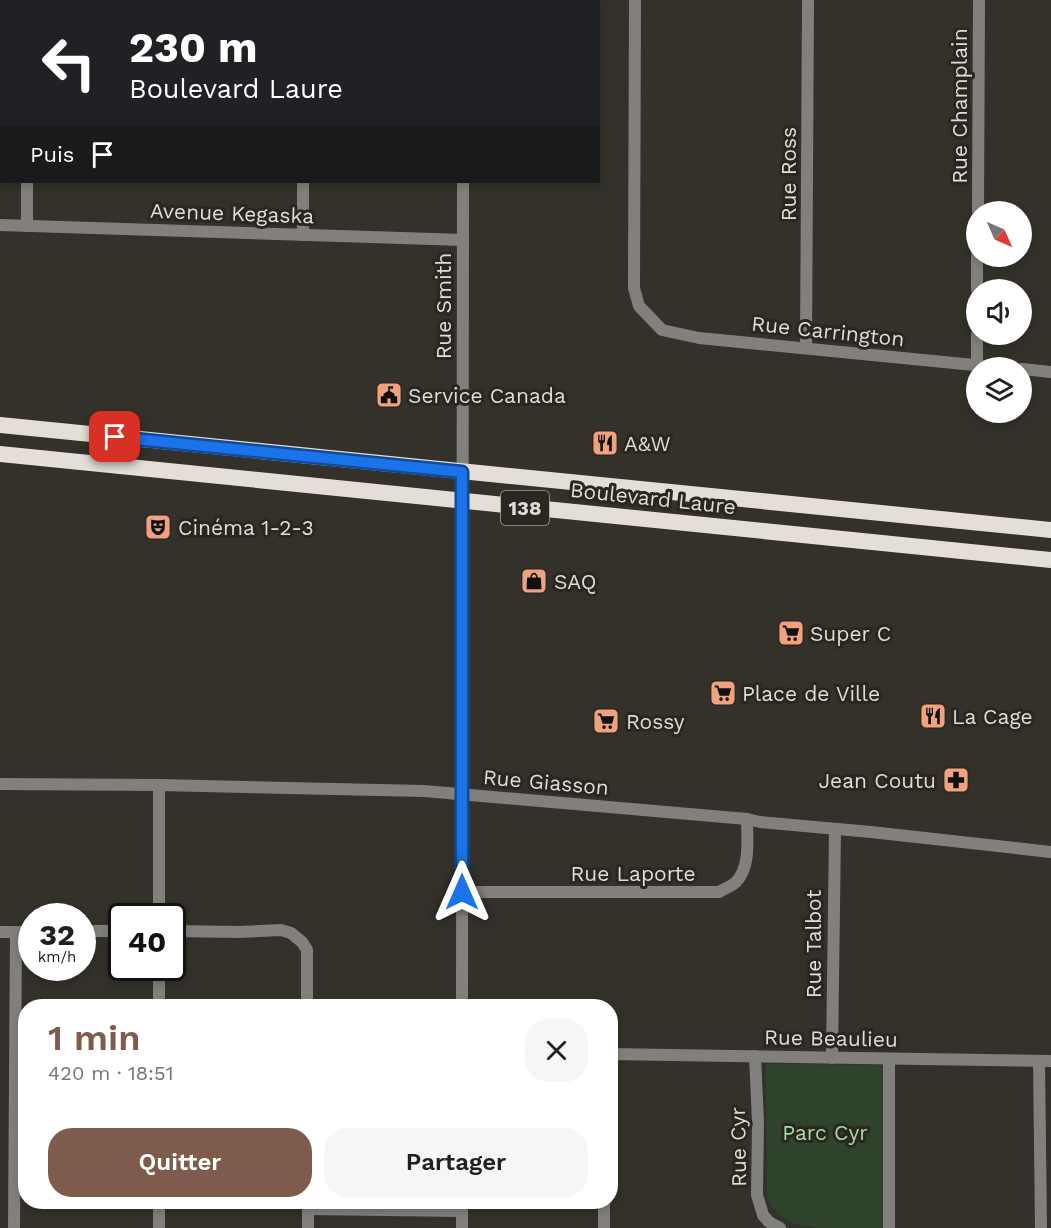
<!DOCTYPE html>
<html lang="fr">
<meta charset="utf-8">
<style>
:root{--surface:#fff;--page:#f6f6f6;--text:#202124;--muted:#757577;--accent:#7e5b4c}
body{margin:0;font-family:"Work Sans",sans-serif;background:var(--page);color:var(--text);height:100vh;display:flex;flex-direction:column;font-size:22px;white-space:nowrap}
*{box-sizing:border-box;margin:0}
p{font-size:20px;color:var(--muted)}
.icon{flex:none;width:33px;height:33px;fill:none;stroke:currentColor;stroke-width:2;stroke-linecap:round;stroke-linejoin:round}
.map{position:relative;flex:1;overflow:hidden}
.details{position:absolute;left:18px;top:999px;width:600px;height:210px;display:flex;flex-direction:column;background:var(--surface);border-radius:24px;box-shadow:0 3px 9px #0003}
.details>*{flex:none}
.guide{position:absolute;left:0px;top:0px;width:600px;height:183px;box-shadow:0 3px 9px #0003;background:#202124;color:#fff;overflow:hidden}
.needle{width:39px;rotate:135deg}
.fabs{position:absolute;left:966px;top:201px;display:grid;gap:12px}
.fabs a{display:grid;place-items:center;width:66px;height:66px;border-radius:50%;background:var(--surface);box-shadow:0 3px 9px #0003;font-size:30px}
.speed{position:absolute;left:18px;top:903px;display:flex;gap:12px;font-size:30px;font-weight:700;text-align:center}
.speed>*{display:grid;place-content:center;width:78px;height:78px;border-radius:50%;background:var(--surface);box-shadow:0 3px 9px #0003;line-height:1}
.speed small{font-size:15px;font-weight:400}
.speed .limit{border:3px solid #111;border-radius:9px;background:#fff;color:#111}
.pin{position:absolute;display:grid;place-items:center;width:51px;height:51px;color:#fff;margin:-26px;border-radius:12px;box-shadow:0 3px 9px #0006}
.me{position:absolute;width:66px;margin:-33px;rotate:0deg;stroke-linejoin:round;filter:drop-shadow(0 0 4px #0008)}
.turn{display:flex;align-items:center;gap:21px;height:126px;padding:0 30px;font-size:27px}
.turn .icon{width:78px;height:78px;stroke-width:2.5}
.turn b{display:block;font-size:42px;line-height:51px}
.then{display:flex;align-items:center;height:57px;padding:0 30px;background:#0003;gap:12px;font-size:22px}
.round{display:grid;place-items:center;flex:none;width:63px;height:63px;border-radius:24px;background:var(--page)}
.summary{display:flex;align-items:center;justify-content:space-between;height:102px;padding:0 30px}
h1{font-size:36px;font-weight:600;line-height:45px;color:var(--accent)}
.action{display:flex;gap:12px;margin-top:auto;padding:12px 30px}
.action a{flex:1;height:69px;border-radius:24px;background:var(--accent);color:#fff;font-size:24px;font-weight:600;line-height:69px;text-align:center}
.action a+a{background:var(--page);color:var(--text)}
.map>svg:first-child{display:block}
.green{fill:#2f432c}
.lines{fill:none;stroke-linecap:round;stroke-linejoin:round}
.minor{stroke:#82807c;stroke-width:12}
.tertiary{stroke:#82807c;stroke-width:12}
.trunk{stroke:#e4ded7;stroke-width:16}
.route-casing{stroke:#114b97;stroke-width:15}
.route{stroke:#1a73e8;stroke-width:10}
.labels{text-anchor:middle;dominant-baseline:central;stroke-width:6;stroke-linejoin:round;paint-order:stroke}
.shield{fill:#292720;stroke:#a8a6a2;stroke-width:1.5}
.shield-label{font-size:20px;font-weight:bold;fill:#deddd9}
.street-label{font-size:21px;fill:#deddd9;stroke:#292720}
.poi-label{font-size:21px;fill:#deddd9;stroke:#292720;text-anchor:start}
.park-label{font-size:21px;fill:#a8dba1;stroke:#292720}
</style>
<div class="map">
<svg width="1051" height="1228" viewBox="0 0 1051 1228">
<rect width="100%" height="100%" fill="#33312a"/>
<path class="green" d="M766,1064L883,1065L884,1228C868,1228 852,1228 837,1228C805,1228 786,1228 767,1200Z"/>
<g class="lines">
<g class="minor">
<polyline points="635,0 634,288 639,306 662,330 699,338 1005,368"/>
<polyline points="27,2 27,0"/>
<polyline points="305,2 305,0"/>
<polyline points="978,212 979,0"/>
<polyline points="0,225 463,240"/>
<polyline points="27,226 27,182"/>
<polyline points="303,235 303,182"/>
<polyline points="977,290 977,256"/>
<polyline points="977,334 977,365"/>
<polyline points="806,348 808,0"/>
<polyline points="1022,369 1051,372"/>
<polyline points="0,784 159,785 424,791 747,819 760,822 871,832 1051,852"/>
<polyline points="159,785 159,916"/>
<path d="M462,892H719C724,889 732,886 736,882C751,867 747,838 747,819"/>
<polyline points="82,931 122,931"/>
<polyline points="172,931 240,932 281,930 291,933 302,942 307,950 307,1006"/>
<polyline points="0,932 32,932"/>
<polyline points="159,1006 159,968"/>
<polyline points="610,1054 1051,1061"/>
<polyline points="755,1056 758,1122 757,1195 763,1215 769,1222 780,1228"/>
<polyline points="832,1058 835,830"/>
<polyline points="1039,1061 1041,1228"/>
<polyline points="604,1202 604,1228"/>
<polyline points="308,1209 462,1211"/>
<polyline points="14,1228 16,932"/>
<polyline points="159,1228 159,1202"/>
<polyline points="308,1228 308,1202"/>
<polyline points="889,1228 889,1059"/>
</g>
<g class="tertiary">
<polyline points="464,2 464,0"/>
<polyline points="462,1006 463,182"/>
<polyline points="462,1202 462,1228"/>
</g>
<g class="trunk">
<polyline points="0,425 1051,530"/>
<polyline points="0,454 1051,560"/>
</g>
</g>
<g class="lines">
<defs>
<polyline id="route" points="115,437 462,472 462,892"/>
</defs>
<use href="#route" class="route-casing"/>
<use href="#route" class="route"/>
</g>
<defs>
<symbol id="civic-square" viewBox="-11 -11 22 22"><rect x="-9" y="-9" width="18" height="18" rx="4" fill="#f1a17d" stroke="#292720"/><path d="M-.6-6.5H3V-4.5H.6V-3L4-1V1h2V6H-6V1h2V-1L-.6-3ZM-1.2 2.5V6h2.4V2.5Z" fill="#111"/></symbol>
<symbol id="restaurant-square" viewBox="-11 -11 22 22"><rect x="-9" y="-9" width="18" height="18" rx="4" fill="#f1a17d" stroke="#292720"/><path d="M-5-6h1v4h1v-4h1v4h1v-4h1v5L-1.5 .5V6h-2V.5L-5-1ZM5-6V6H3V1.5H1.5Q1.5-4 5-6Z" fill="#111"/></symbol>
<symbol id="theatre-square" viewBox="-11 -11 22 22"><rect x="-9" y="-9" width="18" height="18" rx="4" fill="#f1a17d" stroke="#292720"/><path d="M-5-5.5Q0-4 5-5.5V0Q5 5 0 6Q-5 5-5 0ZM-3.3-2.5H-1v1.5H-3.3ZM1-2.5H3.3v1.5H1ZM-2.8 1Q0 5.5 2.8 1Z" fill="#111"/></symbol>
<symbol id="shop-square" viewBox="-11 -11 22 22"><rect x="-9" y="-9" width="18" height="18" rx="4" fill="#f1a17d" stroke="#292720"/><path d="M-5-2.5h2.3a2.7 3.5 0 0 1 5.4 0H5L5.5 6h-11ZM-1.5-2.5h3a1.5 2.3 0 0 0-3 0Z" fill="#111"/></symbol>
<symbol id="supermarket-square" viewBox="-11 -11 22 22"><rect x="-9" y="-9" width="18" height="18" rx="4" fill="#f1a17d" stroke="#292720"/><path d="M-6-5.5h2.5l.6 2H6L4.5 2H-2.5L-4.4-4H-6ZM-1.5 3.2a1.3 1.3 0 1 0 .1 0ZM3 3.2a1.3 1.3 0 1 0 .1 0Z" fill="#111"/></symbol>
<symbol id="pharmacy-square" viewBox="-11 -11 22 22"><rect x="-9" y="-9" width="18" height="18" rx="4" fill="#f1a17d" stroke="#292720"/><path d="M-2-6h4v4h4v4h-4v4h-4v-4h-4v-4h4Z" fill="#111"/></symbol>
</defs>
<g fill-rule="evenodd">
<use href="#civic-square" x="374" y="380" width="30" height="30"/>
<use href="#restaurant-square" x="590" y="428" width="30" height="30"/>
<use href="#theatre-square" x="143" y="512" width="30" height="30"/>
<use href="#shop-square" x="519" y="566" width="30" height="30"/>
<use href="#supermarket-square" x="776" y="618" width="30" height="30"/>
<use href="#supermarket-square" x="708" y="678" width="30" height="30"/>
<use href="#restaurant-square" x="918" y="701" width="30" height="30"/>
<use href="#supermarket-square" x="591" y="706" width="30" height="30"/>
<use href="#pharmacy-square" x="941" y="765" width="30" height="30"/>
</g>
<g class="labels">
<rect class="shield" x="501" y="491" width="48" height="34" rx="4.5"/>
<g class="shield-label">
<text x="525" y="508">138</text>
</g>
<g class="street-label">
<text transform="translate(959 106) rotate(-90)">Rue Champlain</text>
<text transform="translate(788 174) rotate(-90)">Rue Ross</text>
<text transform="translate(232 213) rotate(2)">Avenue Kegaska</text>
<text transform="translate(443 306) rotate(-90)">Rue Smith</text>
<text transform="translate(828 331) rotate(6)">Rue Carrington</text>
<text transform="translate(653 498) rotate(6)">Boulevard Laure</text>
<text transform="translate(546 782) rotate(5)">Rue Giasson</text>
<text x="633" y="873">Rue Laporte</text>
<text transform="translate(813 944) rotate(-90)">Rue Talbot</text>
<text transform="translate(831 1038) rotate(1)">Rue Beaulieu</text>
<text transform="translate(738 1147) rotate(-91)">Rue Cyr</text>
</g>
<g class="poi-label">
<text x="408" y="395">Service Canada</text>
<text x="624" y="443">A&amp;W</text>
<text x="178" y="527">Cinéma 1-2-3</text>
<text x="554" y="581">SAQ</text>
<text x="810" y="633">Super C</text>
<text x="742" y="693">Place de Ville</text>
<text x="952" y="716">La Cage</text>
<text x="626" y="721">Rossy</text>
<text x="936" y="780" text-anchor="end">Jean Coutu</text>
</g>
<g class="park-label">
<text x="825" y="1132">Parc Cyr</text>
</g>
</g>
</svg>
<div class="fabs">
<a><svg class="needle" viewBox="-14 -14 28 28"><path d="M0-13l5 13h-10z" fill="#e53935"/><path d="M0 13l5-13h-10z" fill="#757577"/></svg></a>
<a><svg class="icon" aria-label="sound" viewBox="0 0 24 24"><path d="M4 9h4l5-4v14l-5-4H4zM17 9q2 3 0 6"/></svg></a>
<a><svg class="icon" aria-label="layers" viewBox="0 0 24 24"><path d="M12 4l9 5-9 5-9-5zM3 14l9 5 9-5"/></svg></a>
</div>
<div class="speed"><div>32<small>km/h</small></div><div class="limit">40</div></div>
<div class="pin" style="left:115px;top:437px;background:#d93025"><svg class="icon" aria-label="arrive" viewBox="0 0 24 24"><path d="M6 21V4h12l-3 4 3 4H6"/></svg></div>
<svg class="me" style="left:462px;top:892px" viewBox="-20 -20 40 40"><path d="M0-17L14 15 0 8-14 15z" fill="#1a73e8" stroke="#fff" stroke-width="4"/></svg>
<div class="guide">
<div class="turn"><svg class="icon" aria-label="left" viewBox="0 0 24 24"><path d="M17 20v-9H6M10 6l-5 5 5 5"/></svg><div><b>230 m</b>Boulevard Laure</div></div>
<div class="then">Puis<svg class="icon" aria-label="arrive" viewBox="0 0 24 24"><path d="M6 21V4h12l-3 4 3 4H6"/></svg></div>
</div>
<section class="details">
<div class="summary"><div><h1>1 min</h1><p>420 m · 18:51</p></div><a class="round"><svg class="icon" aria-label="close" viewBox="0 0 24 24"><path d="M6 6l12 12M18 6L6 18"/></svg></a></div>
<div class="action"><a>Quitter</a><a>Partager</a></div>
</section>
</div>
